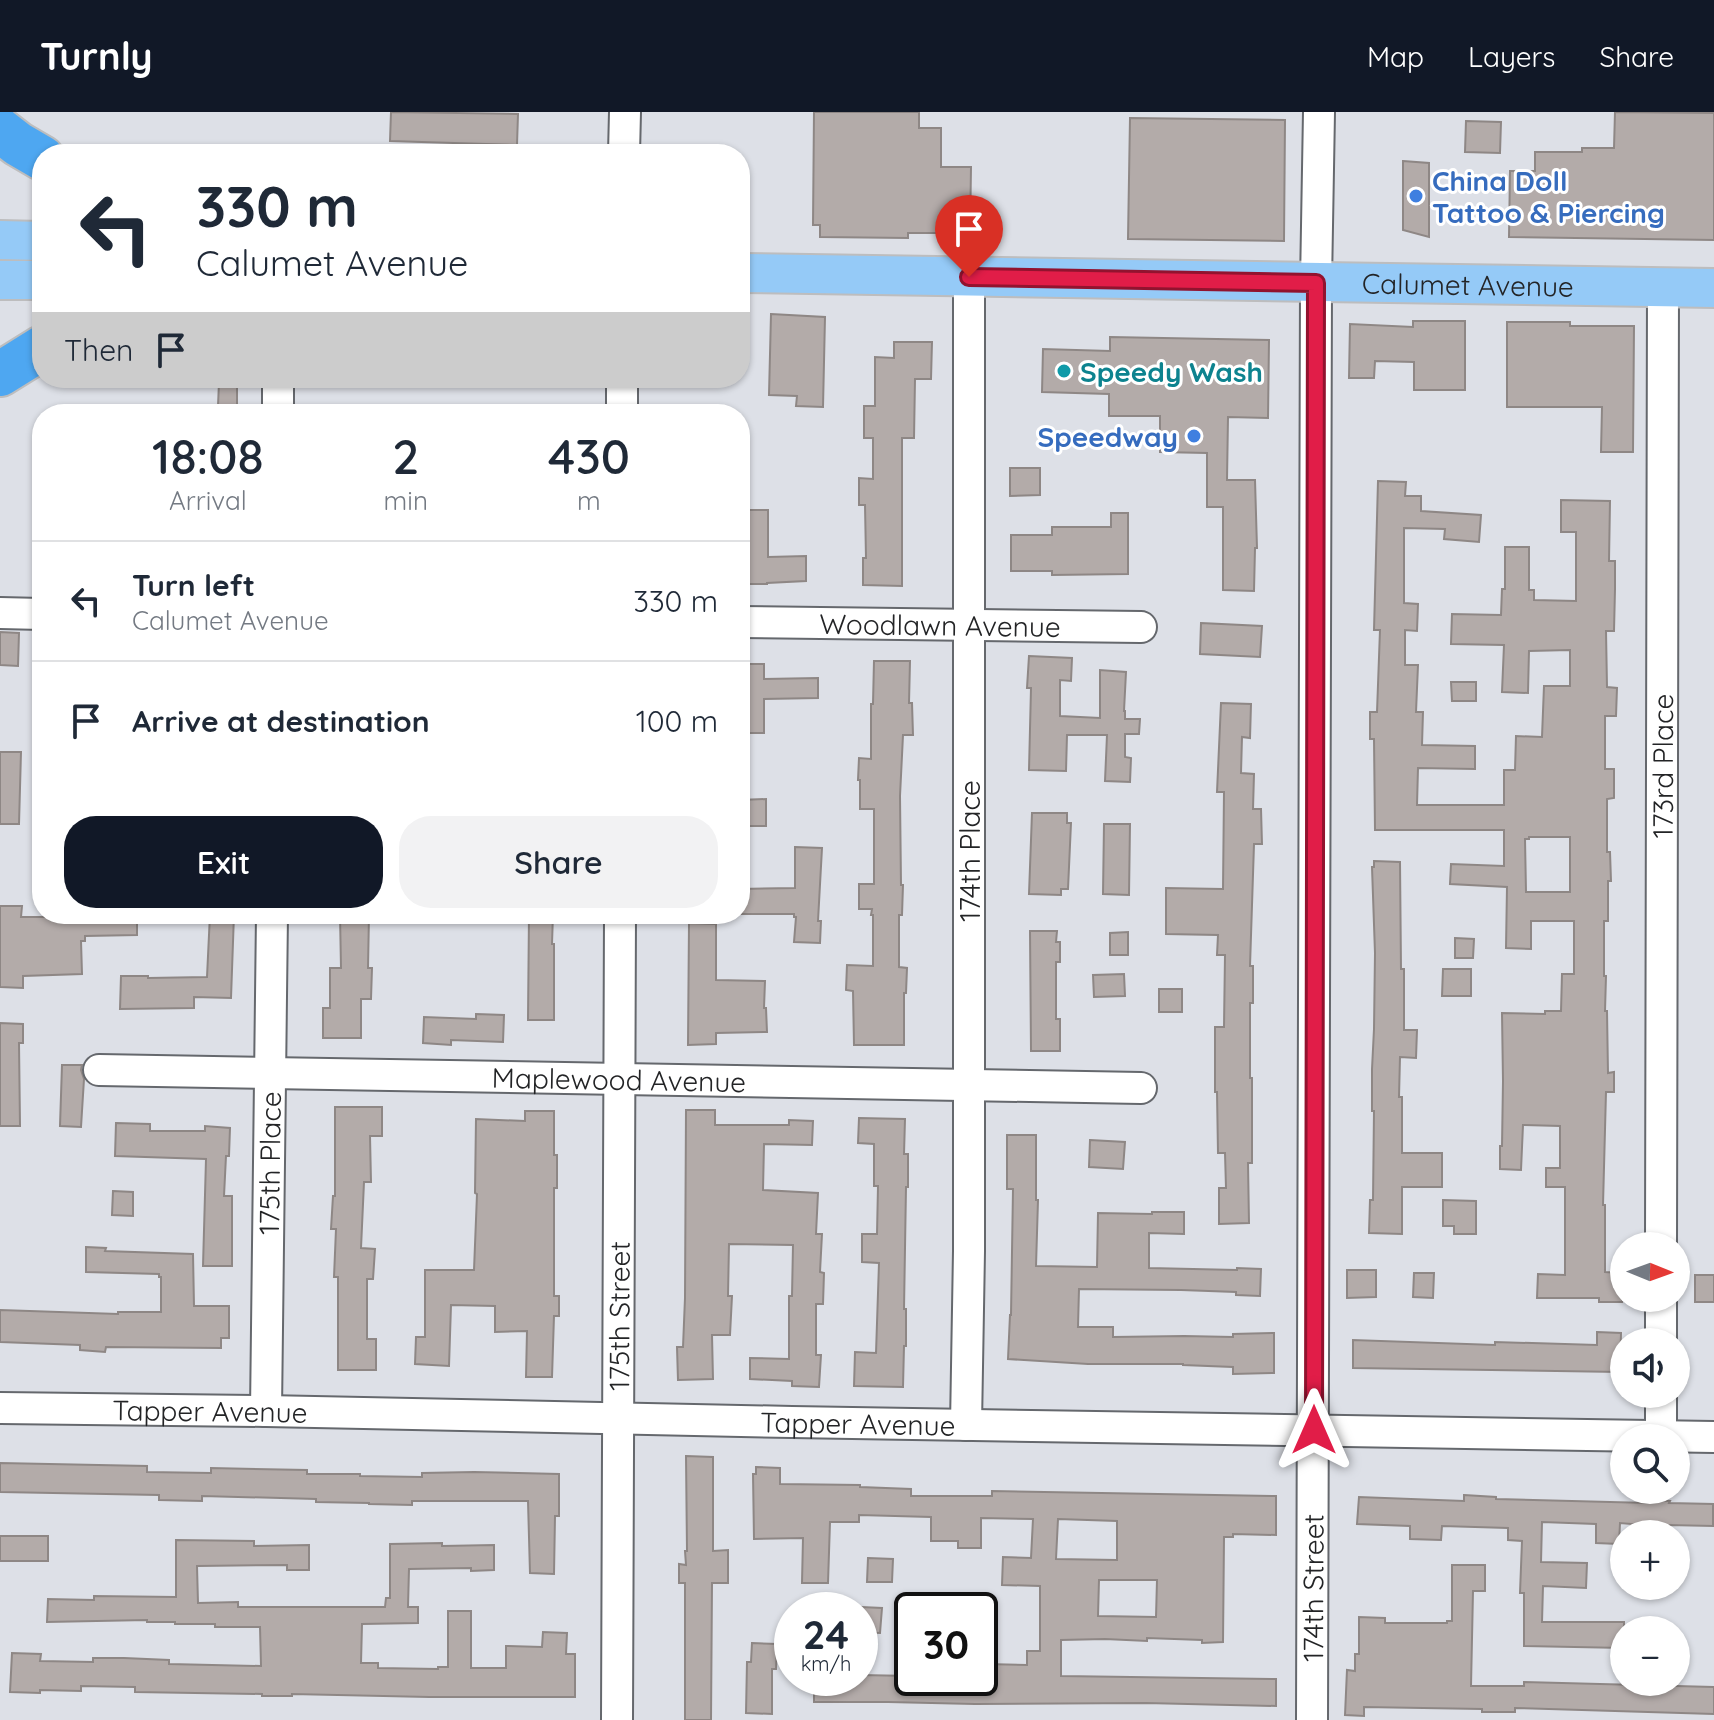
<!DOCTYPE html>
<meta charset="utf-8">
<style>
:root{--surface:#fff;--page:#f2f2f3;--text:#1f2937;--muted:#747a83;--line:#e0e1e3;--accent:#111827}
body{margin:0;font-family:Quicksand,sans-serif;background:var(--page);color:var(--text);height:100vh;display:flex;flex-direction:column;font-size:30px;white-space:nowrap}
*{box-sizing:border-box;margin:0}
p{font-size:26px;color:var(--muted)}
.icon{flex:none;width:44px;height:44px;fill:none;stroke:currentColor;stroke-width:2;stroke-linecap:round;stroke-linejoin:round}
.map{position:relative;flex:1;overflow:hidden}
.details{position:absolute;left:32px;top:292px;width:718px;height:520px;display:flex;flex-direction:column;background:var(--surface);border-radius:32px;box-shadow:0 2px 6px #0004}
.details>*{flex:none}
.top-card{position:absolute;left:32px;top:32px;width:718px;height:244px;border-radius:32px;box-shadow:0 2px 6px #0004;background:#fff;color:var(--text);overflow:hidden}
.needle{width:52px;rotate:91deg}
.controls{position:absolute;left:1610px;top:1120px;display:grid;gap:16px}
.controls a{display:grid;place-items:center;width:80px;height:80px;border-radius:50%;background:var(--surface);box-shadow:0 2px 6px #0004;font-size:40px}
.speed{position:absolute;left:774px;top:1480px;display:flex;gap:16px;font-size:40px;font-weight:700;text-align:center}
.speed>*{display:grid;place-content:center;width:104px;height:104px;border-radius:50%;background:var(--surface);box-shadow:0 2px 6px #0004;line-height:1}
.speed small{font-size:20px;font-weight:400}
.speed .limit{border:4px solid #111;border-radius:12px;background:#fff;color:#111}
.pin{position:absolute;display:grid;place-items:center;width:68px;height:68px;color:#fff;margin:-82px -34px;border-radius:50% 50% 50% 0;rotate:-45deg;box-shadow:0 0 8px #0007}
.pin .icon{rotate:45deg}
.me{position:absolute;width:88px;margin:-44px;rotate:0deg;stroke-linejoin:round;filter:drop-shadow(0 0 6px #0008)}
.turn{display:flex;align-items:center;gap:28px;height:168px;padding:0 32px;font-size:36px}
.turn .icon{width:104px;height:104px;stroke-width:2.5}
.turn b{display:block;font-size:56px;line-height:68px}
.then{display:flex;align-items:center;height:76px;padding:0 32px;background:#0003;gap:16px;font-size:30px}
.eta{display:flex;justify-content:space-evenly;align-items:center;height:136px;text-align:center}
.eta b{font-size:48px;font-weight:600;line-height:56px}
.action{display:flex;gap:16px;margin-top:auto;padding:16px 32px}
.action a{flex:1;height:92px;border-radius:32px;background:var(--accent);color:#fff;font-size:32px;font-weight:600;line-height:92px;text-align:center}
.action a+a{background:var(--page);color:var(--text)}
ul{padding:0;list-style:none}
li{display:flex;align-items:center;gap:24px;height:120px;padding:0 32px;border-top:2px solid var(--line)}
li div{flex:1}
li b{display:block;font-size:30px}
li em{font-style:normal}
header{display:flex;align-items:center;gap:48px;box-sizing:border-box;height:112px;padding:0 40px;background:var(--accent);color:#fff}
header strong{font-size:38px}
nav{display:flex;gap:44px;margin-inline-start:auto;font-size:28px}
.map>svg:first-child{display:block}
.building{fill:#b3aba9;stroke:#8e8785;stroke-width:2;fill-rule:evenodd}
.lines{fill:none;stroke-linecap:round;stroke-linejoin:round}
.minor-casing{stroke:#65686d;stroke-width:34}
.major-casing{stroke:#bdbdbe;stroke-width:42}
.highway-casing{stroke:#bdbdbe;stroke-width:48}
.minor{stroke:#fff;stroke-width:30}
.major{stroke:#95caf7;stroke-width:38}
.highway{stroke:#4ea7f1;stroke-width:44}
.route-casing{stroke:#92132f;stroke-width:20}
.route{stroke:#e11d48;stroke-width:14}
.shop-dot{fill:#3f7fe0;stroke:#fff;stroke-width:3}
.culture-dot{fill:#0f9aa8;stroke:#fff;stroke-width:3}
.labels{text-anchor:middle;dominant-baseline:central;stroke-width:6;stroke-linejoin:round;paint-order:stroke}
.shop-label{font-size:28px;font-weight:bold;fill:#366cbe;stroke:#fff;text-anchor:start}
.street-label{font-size:28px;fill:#232426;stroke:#fff}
.culture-label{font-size:28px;font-weight:bold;fill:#0d838f;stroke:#fff;text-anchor:start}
</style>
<header>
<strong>Turnly</strong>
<nav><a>Map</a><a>Layers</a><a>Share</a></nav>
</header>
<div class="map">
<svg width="1714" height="1608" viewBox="0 0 1714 1608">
<rect width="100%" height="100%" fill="#dde0e7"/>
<g class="building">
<polygon points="391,0 518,2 517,33 390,29"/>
<polygon points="814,0 919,0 919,16 941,16 941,55 971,55 970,121 908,121 908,126 820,125 820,113 813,113"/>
<polygon points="1615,0 1714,1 1714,128 1509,125 1510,59 1535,59 1535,40 1582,40 1582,36 1614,36"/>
<polygon points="1130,6 1285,8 1284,129 1128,127"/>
<polygon points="1466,9 1501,10 1500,41 1465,40"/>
<polygon points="1403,49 1429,51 1429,125 1403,118"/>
<polygon points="771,202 825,205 823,295 796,294 797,284 769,283"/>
<polygon points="1413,209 1465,209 1465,278 1414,278 1414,250 1375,249 1374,266 1349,266 1350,212 1413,215"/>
<polygon points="1507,210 1570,210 1570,214 1634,214 1633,340 1601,340 1602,295 1507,295"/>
<polygon points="1110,225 1269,228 1268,306 1228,305 1227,368 1255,368 1257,436 1255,436 1254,479 1223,478 1223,395 1207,395 1207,341 1160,340 1160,304 1109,304 1109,282 1042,280 1043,237 1110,239"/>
<polygon points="894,230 932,230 931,267 915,267 914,326 902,326 902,474 863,473 863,446 866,446 865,393 859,393 859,366 873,367 873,326 864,326 864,294 875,294 875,245 894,246"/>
<polygon points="219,270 237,271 237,295 218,294"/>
<polygon points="1010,356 1040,356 1040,383 1010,384"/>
<path d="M1378,369L1406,370L1405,384H1421V399L1481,403L1479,430L1444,427L1445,417L1404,416V491L1418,492L1417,519L1405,518V553H1418L1416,600H1423L1422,633L1475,634V657L1418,656L1417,693H1504V658H1515L1516,624L1542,625L1544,574H1570V538L1529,539L1528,581L1502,580L1504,533L1451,532L1452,502L1501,503L1502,477H1505V435H1529V478H1534V488L1576,489V420H1561V388L1610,389L1609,449H1615V477L1614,519H1606L1607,575L1617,576L1616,604H1605V657H1614V686L1607,687V740H1610L1611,769H1608V809H1604V864H1606L1605,899H1607L1608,961L1614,960V980H1606L1603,1093H1605V1160L1623,1161L1622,1190H1599V1186H1537L1538,1162L1565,1163V1075H1546V1056H1560V1014L1523,1013L1521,1058L1500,1057V1034H1502L1503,969L1502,901L1545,902V899H1561L1562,862H1574V809H1531V837L1506,836L1507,775L1450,772L1451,752L1504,754V718H1375L1374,627H1370V600H1377L1380,518H1374ZM1529,725H1570V780H1526L1525,727H1529Z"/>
<polygon points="743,398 768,398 768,445 806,444 806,469 767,471 767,472 742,472"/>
<polygon points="1111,401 1128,401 1128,462 1052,463 1052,459 1011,459 1011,423 1052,423 1052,415 1111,415"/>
<polygon points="1201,511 1262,514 1260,545 1200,542"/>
<polygon points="0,520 19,521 18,554 0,553"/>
<polygon points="1029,544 1072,546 1071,569 1060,568 1060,604 1100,606 1100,558 1126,560 1124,599 1125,599 1125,607 1140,607 1139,622 1125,622 1125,645 1131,646 1130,670 1105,669 1107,623 1067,623 1066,659 1029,658 1031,576 1027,576"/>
<polygon points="874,549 910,549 909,591 912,591 913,623 903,623 900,684 901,773 903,773 902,803 899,803 899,855 907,856 906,881 904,881 904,933 854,933 853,879 846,878 847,853 873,854 873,803 871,803 872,797 859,797 859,772 874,772 874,697 860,697 860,668 858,668 859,646 871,647 871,592 873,592"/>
<polygon points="743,552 764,552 764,567 818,566 818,586 764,587 764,621 740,621 740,588 743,588"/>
<polygon points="1451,570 1476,570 1476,589 1452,589"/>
<polygon points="1221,591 1251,592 1250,626 1242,625 1241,661 1254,662 1253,697 1261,697 1262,732 1254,732 1250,854 1253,854 1253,891 1250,891 1250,966 1252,966 1252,1051 1248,1051 1249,1111 1219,1112 1219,1076 1226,1076 1225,1041 1218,1041 1217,980 1215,980 1215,915 1224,915 1225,843 1217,843 1218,823 1166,822 1166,776 1223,777 1224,680 1217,680"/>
<polygon points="0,640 21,640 19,712 0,712"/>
<polygon points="766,687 766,714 740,714 740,688"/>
<polygon points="1032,701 1067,701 1067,711 1071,711 1068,777 1061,777 1061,783 1029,782"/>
<polygon points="1104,712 1130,712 1129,783 1103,782"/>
<polygon points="795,735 822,736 818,809 821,809 820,831 794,830 796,805 794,805 794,802 740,802 740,777 795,776"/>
<polygon points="1374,749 1400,750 1401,857 1404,857 1404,918 1417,918 1416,946 1400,945 1399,985 1402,985 1402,1041 1442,1041 1442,1075 1402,1075 1402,1122 1369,1121 1370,1088 1373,1088 1374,999 1372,999 1372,957 1374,917 1375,841 1372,755 1374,755"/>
<polygon points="0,794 22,794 21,805 112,805 111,802 137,802 137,823 85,824 85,829 81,829 82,862 23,864 23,876 0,875"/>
<polygon points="210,802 234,802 231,886 194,885 194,896 120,897 121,864 148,864 148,866 207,865"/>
<polygon points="529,802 553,802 552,832 554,832 554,908 528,908"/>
<polygon points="340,803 369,803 368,856 372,856 371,887 361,887 361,926 323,926 323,896 330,896 330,856 341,856"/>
<polygon points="689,811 716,812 716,868 765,869 764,896 766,896 767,920 716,921 716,932 688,933"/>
<polygon points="1030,819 1057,819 1056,830 1060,830 1060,850 1056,850 1056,907 1060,907 1060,939 1031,939"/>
<polygon points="1128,820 1128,843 1110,843 1110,821"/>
<polygon points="1455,826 1474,827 1473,846 1455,846"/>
<polygon points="1443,857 1471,857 1471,884 1442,884"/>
<polygon points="1124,862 1125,884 1094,885 1093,863"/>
<rect x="1159" y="877" width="23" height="23"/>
<polygon points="476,902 504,903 503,930 451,928 451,933 423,931 424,905 476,907"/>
<polygon points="0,911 23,912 23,931 19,931 20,1014 0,1014"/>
<polygon points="62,953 82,953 81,958 84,967 81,1015 60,1014"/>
<polygon points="335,995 382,995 382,1024 370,1024 371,1070 364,1070 361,1136 375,1137 373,1167 367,1167 367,1227 376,1227 376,1258 338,1258 338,1165 334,1165 336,1117 331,1117 333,1084 335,1084"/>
<polygon points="686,998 715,998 715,1013 789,1013 789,1008 813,1009 812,1033 764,1032 763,1078 818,1081 816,1122 822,1122 820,1160 824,1161 823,1192 816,1192 816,1243 821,1243 819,1275 792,1274 792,1269 750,1267 750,1246 789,1247 789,1184 792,1184 793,1133 729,1132 728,1184 732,1184 730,1223 712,1223 713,1267 678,1268 677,1235 683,1235 685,1186"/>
<polygon points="525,999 554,999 554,1043 557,1043 557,1076 554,1076 554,1184 559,1184 559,1204 554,1204 552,1265 526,1265 527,1219 495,1220 495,1194 451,1193 449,1254 415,1252 416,1225 425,1225 425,1158 474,1158 477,1082 475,1081 476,1007 525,1009"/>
<polygon points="859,1006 905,1007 904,1042 908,1042 908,1075 906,1075 904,1197 906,1197 906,1234 904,1234 903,1275 854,1274 855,1240 876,1241 879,1151 862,1150 862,1122 877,1122 878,1074 874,1074 874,1032 858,1031"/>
<polygon points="116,1011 150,1012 150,1019 205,1019 205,1014 230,1016 229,1044 226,1044 224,1084 232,1084 232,1154 203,1154 206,1047 115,1044"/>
<polygon points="1007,1023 1036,1023 1036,1088 1038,1088 1036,1154 1097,1155 1098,1101 1152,1102 1152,1100 1184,1100 1184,1122 1149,1121 1149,1156 1237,1158 1237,1156 1261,1157 1260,1184 1236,1183 1236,1180 1181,1178 1079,1177 1078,1215 1113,1215 1113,1225 1184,1224 1233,1225 1233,1222 1274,1221 1274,1261 1233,1262 1233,1255 1183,1253 1183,1252 1088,1252 1008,1247 1010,1203 1011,1203 1013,1077 1007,1077"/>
<polygon points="1090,1028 1125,1030 1123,1057 1089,1055"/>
<polygon points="113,1079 133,1080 133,1104 112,1103"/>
<polygon points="1443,1088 1476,1089 1476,1122 1454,1122 1454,1114 1443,1114"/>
<polygon points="86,1135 106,1136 105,1139 193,1142 194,1194 229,1194 229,1226 221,1226 221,1236 106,1235 105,1240 80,1238 80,1233 0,1230 0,1198 118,1202 118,1200 161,1200 161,1165 159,1165 159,1162 86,1160"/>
<polygon points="1347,1158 1376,1158 1376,1185 1347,1186"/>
<polygon points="1414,1161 1434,1161 1433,1186 1413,1185"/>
<rect x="1695" y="1163" width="19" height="27"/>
<polygon points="1597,1220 1621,1221 1620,1260 1353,1256 1353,1228 1495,1233 1495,1230 1597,1233"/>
<polygon points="686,1344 713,1345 713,1439 728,1438 728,1471 712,1471 711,1608 685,1608 685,1471 679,1471 679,1452 686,1453 685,1439 687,1439"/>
<polygon points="0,1351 147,1354 147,1360 211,1361 211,1356 307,1358 307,1362 360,1362 360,1364 422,1365 422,1361 474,1360 559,1362 559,1404 555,1404 554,1462 530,1461 528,1389 412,1389 412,1393 369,1392 369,1391 316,1390 316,1387 202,1384 202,1389 159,1388 159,1383 0,1380"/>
<path d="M756,1355L780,1356V1372L860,1373V1375L911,1377V1384H992V1379L1276,1384V1423L1233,1422V1425H1224L1223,1530L1202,1531V1528L1147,1526V1529L1105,1527L1061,1528V1564L1276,1567V1594L1146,1591L975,1592L888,1590H814V1566H860V1563L912,1564V1566H984L985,1552L1027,1553V1539H1040V1474L1002,1473L1003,1445L1031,1446L1033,1407L981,1406V1436H958V1429H931V1405L859,1403V1410H830L828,1471H802L803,1426L754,1427L753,1362H756ZM1058,1407L1117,1409V1448L1056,1447ZM1099,1468H1157L1156,1505L1098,1504Z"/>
<polygon points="1464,1383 1496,1385 1496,1387 1648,1391 1648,1388 1670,1389 1669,1391 1713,1392 1713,1414 1668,1413 1668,1415 1620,1411 1619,1432 1596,1431 1596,1412 1542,1410 1541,1450 1587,1451 1586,1476 1543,1474 1542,1510 1624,1510 1624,1536 1524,1534 1524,1481 1520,1481 1522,1429 1508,1428 1508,1416 1442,1414 1441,1428 1410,1427 1410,1414 1357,1412 1359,1385 1464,1389"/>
<rect x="0" y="1424" width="48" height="25"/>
<polygon points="176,1428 254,1429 254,1434 309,1433 309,1458 287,1458 287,1453 197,1454 198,1491 238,1490 238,1495 385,1495 386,1486 390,1486 390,1432 442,1431 442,1434 494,1433 494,1458 471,1459 471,1456 409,1457 408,1495 418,1495 418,1511 362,1512 361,1551 378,1551 378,1556 438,1557 438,1555 448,1555 448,1499 471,1499 471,1556 506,1556 506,1534 542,1535 543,1520 567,1521 566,1542 575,1542 575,1585 429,1585 292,1582 292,1584 262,1584 262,1582 135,1580 135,1575 81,1574 81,1579 40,1578 40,1581 10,1580 12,1541 41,1542 40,1549 93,1550 93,1546 124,1546 169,1548 169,1552 261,1554 260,1515 215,1515 215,1512 175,1512 175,1510 147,1510 147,1508 47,1510 48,1487 94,1488 94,1484 176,1485"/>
<polygon points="868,1446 893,1447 892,1470 867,1470"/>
<polygon points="1452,1453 1485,1453 1485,1479 1473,1479 1471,1574 1524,1574 1524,1570 1714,1575 1714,1602 1515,1596 1515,1600 1482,1600 1482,1597 1364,1595 1364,1604 1345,1603 1347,1558 1355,1559 1355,1542 1359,1542 1359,1505 1385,1506 1385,1511 1447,1511 1447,1509 1452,1509"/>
<polygon points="861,1495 882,1496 880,1521 860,1520"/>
<polygon points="752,1531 777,1532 776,1557 772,1557 772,1602 746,1601 747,1550 751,1550"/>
</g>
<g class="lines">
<defs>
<g id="minor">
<polyline points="624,42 625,0"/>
<polyline points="278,302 278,266"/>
<polyline points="622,302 622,266"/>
<polyline points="0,501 42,502"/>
<path id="s1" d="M740,510L1141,515"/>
<path id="s2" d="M99,958L1141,976"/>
<path id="s3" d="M1661,1134L1663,175"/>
<polyline points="1661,1186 1661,1230"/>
<polyline points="1661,1282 1661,1324"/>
<path id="s4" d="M0,1296L266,1299L792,1310L1714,1325"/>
<path id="s5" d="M266,1299L272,802"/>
<polyline points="966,1313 969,1139 969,165"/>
<path id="s6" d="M617,1608L620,802"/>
<path id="s7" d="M1312,1608L1316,171L1319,0"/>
</g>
<g id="major">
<polyline points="0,128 42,129"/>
<path id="s8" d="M740,161L1714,176"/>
<polyline points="0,168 42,168"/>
</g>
<g id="highway">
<polyline points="0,18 18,32 42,46"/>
<polyline points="0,262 42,236"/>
</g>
</defs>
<use href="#minor" class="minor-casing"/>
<use href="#major" class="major-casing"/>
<use href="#highway" class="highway-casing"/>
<use href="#minor" class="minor"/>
<use href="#major" class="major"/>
<use href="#highway" class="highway"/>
</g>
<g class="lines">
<defs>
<polyline id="route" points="969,165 1316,171 1314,1318"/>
</defs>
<use href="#route" class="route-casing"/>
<use href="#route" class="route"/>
</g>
<g class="shop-dot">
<circle cx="1416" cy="84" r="8"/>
<circle cx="1194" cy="324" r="8"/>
</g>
<circle class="culture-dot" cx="1064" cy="259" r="8"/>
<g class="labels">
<g class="shop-label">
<text x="1432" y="68">China Doll<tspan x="1432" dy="32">Tattoo &amp; Piercing</tspan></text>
<text x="1178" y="324" text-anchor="end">Speedway</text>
</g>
<g class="street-label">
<text stroke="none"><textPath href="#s8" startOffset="728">Calumet Avenue</textPath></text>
<text stroke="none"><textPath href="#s1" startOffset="200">Woodlawn Avenue</textPath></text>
<text stroke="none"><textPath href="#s3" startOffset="480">173rd Place</textPath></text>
<text transform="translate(969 739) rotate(-90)">174th Place</text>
<text stroke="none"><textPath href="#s2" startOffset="520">Maplewood Avenue</textPath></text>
<text stroke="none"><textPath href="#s5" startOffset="248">175th Place</textPath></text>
<text stroke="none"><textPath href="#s6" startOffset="404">175th Street</textPath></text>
<text stroke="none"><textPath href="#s4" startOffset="210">Tapper Avenue</textPath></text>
<text stroke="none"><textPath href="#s4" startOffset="858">Tapper Avenue</textPath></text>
<text stroke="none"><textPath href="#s7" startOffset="132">174th Street</textPath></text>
</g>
<g class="culture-label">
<text x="1080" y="259">Speedy Wash</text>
</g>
</g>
</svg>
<div class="controls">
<a><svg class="needle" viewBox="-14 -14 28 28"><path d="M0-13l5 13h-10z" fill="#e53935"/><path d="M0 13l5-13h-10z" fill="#747a83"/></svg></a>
<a><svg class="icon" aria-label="sound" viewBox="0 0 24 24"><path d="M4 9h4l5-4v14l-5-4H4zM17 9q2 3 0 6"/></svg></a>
<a><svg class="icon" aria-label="search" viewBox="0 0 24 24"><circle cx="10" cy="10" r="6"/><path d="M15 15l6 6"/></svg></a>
<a>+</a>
<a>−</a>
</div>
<div class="speed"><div>24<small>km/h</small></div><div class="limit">30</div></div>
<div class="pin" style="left:969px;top:165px;background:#d93025"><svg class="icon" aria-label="arrive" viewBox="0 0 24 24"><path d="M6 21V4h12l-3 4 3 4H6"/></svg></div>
<svg class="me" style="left:1314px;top:1318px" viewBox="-20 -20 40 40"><path d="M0-17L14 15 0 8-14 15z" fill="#e11d48" stroke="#fff" stroke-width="4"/></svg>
<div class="top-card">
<div class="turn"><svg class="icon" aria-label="left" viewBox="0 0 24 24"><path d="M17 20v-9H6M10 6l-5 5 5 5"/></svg><div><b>330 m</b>Calumet Avenue</div></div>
<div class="then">Then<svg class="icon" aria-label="arrive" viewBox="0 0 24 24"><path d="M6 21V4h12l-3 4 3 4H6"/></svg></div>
</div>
<section class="details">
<div class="eta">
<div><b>18:08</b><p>Arrival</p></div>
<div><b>2</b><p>min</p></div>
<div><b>430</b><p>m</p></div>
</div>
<ul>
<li><svg class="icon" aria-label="left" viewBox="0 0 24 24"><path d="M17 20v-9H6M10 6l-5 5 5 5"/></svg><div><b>Turn left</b><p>Calumet Avenue</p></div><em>330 m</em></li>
<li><svg class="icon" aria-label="arrive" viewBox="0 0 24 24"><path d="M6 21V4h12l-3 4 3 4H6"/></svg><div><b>Arrive at destination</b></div><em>100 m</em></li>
</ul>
<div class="action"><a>Exit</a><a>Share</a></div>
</section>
</div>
